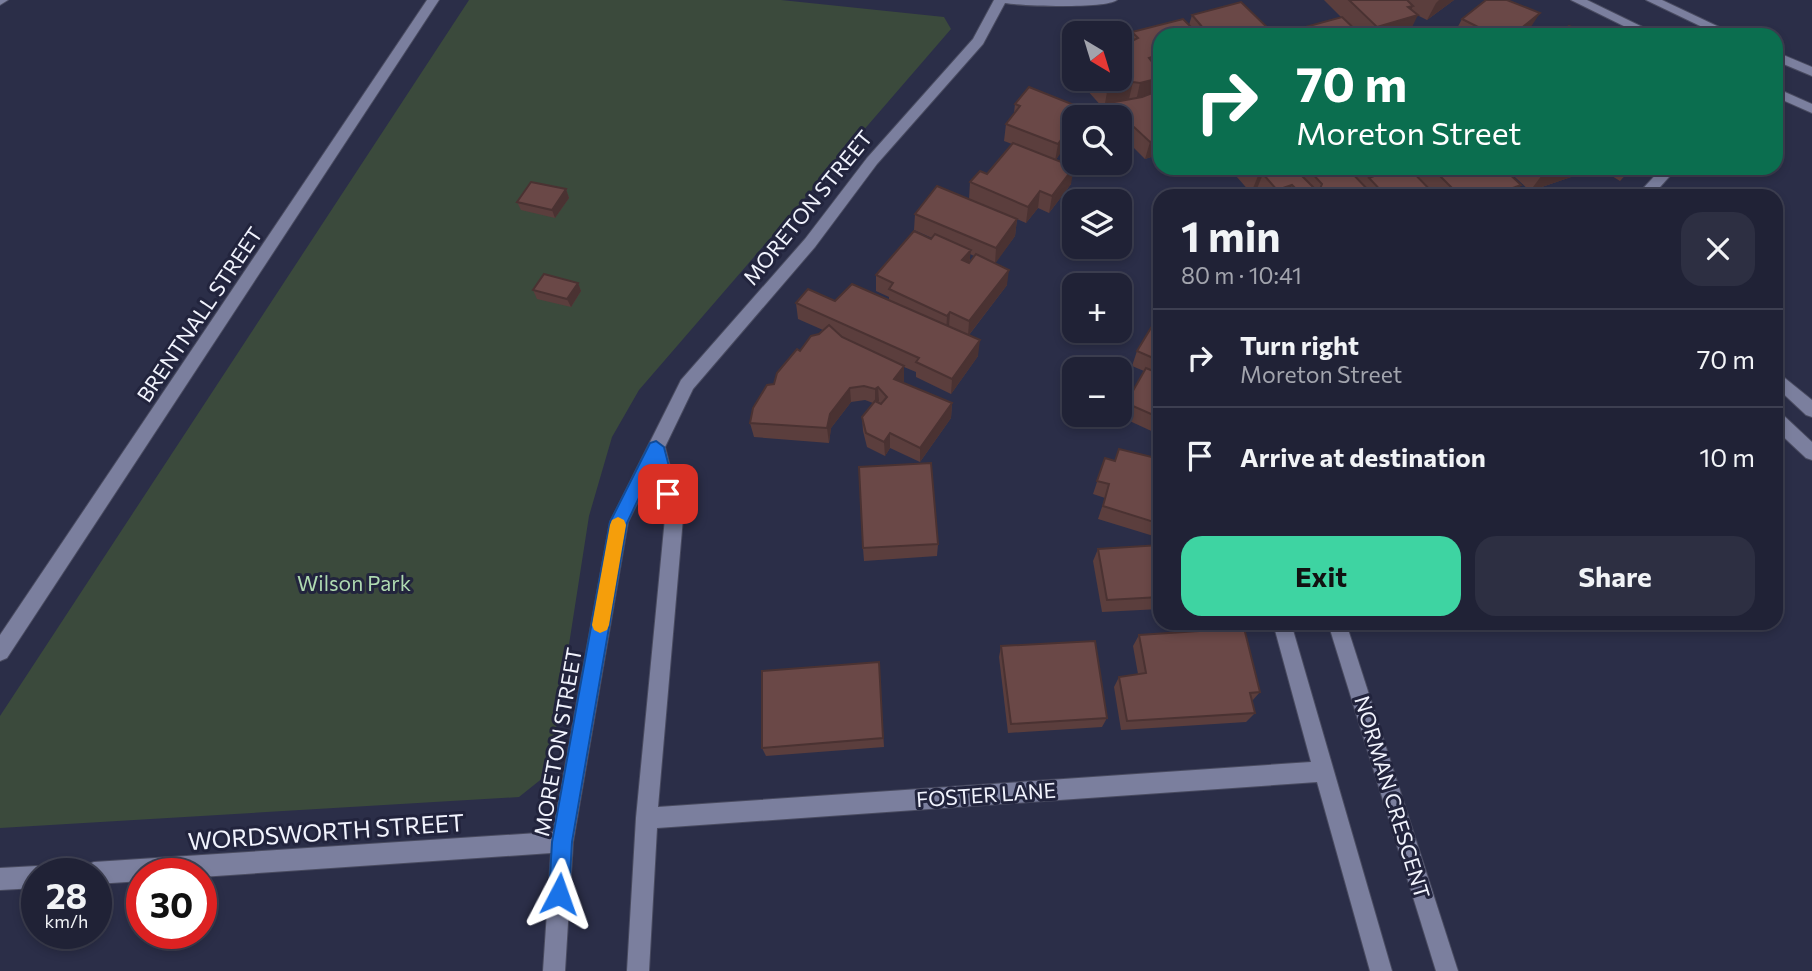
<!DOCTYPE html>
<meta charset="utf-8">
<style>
:root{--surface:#202236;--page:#2d2f42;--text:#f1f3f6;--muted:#a2a4ad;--line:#3d3f51;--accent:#3ed4a2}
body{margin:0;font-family:Commissioner,sans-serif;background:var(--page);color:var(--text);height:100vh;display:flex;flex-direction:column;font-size:26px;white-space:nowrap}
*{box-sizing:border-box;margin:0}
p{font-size:23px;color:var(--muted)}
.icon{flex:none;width:38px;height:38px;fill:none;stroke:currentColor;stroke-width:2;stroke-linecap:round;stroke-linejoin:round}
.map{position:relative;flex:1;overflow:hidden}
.details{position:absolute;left:1153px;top:189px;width:630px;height:441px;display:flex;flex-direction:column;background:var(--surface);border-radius:21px;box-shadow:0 4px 10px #0003,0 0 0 2px var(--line)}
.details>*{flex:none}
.banner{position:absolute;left:1153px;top:28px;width:630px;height:147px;border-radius:21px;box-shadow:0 4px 10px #0003,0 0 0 2px var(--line);background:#0b6e4f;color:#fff;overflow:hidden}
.needle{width:46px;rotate:142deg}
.tools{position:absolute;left:1062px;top:21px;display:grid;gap:14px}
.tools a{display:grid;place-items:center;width:70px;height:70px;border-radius:14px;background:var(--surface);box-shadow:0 4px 10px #0003,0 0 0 2px var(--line);font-size:35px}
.speed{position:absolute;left:21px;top:858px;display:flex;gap:14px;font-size:35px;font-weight:700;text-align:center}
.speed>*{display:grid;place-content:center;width:91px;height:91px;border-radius:50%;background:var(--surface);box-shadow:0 4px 10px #0003,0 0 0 2px var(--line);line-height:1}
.speed small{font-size:18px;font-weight:400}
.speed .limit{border:10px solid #d22;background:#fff;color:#111}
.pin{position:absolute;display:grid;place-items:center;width:60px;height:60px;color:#fff;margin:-30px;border-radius:14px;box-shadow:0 4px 10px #0006}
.me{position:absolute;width:77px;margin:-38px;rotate:4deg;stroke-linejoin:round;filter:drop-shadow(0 0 5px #0008)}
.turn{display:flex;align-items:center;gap:24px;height:147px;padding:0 28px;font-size:32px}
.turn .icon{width:91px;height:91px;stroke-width:2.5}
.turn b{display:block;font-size:49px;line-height:60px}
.round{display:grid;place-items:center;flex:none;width:74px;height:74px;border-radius:21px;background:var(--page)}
.overview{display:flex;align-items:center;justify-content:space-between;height:119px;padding:0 28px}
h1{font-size:42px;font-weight:700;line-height:52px}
.button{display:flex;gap:14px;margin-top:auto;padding:14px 28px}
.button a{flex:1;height:80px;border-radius:21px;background:var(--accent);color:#111;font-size:28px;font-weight:700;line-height:80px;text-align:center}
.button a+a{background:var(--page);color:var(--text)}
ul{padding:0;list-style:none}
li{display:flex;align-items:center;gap:21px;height:98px;padding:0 28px;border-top:2px solid var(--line)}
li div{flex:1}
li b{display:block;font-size:26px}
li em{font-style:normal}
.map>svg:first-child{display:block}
.green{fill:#3b4a3c}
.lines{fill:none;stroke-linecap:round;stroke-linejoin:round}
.minor-casing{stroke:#494b60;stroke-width:2}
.minor{fill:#7b7f9e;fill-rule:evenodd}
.wall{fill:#5b3e3d;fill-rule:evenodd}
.shaded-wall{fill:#4a3232}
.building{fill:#6a4847;stroke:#4a3232;stroke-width:2}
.route{fill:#1a73e8;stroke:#114b97;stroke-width:2}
.slow{fill:#f59e0b}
.labels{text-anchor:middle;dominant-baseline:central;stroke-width:6;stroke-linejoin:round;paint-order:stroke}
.street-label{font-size:21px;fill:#f1f3fd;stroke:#22243d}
.park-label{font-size:21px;fill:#afdab1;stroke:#22243d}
.near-street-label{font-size:24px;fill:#f1f3fd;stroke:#22243d}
</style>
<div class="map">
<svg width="1812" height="971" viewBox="0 0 1812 971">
<rect width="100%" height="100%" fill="#2b2e48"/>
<polygon class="green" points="469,0 781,0 944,17 951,29 639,390 612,437 589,516 549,773 519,797 0,828 0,716"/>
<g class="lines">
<defs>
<g id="minor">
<polygon points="0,0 8,0 0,5"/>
<polygon points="427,0 439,0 7,658 0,661 0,635"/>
<path d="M994,0H1117C1105,9 1022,6 1005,3L983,44L877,164L815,247L693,389L665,447L683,518L658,807L1311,762L1273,623H1291L1392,971H1370L1317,782L657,828L649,971H627L636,818L665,518L653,471L628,522L573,842L565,971H543L551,853L201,877V873H142V881L96,884V873H83L86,865L94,862L553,832L610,522L681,380L805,239L867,158L973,39Z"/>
<polygon points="1571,0 1587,0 1659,35 1642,35"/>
<polygon points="1646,0 1662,0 1736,35 1719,35"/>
<polygon points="1776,52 1812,67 1812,76 1776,61"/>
<polygon points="1776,88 1812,104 1812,113 1776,97"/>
<polygon points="1662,168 1677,168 1652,196 1636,196"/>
<polygon points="1776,371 1812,400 1812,417 1806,415 1776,387"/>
<polygon points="1776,412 1782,414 1812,442 1812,460 1806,458 1776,430"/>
<polygon points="1328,623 1346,623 1458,971 1436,971"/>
<polygon points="37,866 45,869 46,873 37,873 37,888 0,890 0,868"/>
</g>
</defs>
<use href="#minor" class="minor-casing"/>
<use href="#minor" class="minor"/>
</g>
<g class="wall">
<polygon points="1324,0 1454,0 1427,20 1417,15 1409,33 1401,35 1296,35 1298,29 1341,17"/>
<polygon points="1192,15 1275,35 1160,35 1160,154 1145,159 1130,144 1125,145 1120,142 1120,117 1106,117 1109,107 1104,109 1077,79 1120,79 1132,32 1189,25"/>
<polygon points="1462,19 1529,30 1524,35 1437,35 1455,32"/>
<polygon points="1074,48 1074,76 1072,73 1073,68 1071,66"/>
<path d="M1015,104L1084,109L1056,160L1071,184L1049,213L1038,208L1026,223L1017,219L1015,236L995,263L1007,285L969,335L978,356L951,394L916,377V372L904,367V381L902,383L952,403L951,418L920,462L890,448L885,456L867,447L863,431L862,417L873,403L865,400L851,402L831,428L829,443L754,437L750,423L774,384L800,351L823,330L798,319L796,303L835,301L889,300V297L876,291V275L932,238L914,230L915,214H1005L969,199L970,182L987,174L1012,144L1004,141L1006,124L1014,113ZM970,254L974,256L970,262Z"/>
<polygon points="1229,168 1503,168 1514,196 1261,196 1256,191 1251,193"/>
<polygon points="1505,168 1580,168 1574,176 1530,191"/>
<polygon points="1599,168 1632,168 1620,181"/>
<polygon points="566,189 569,198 555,218 521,210 517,202"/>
<polygon points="578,283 581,291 571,307 537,299 533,290"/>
<polygon points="1160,320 1160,435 1121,417 1126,403 1144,371 1132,366 1137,351"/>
<polygon points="1119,449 1160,459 1160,538 1098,519 1105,498 1093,494 1105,458 1115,461"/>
<polygon points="938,544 937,556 864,561 863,548"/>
<polygon points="1160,545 1160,609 1102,612 1093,561 1098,549"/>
<polygon points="1139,635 1260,692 1252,701 1255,713 1246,722 1121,730 1114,687 1119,677 1138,674 1133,646"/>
<polygon points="1001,646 1107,718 1102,727 1008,733 999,657"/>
<polygon points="879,662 884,747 766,756 762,748"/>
</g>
<g class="shaded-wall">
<polygon points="1439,0 1454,0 1427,20 1436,3"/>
<polygon points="1413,6 1407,18 1418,15 1409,33 1401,35 1373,35 1377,27 1408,7"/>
<polygon points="1540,13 1529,30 1524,35 1513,35"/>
<polygon points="1160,78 1160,92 1136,101 1140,83"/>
<polygon points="1133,82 1129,99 1109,103 1109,107 1104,109 1107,92"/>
<polygon points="1074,122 1074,135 1055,161 1058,144"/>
<polygon points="1134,127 1130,144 1125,145 1129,128"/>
<polygon points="1160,139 1160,154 1145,159 1150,142"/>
<polygon points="1074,167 1071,184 1049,213 1052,196"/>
<polygon points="1562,168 1580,168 1574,176 1530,191 1542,175"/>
<polygon points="1263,174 1256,191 1251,193 1258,176"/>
<polygon points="1292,185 1287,196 1274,196 1277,190"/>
<polygon points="1521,185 1514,196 1491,196"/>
<polygon points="566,189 569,198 555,218 552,210"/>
<polygon points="1040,191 1038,208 1026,223 1028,207"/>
<polygon points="1017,219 1015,236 995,264 996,248"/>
<polygon points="971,250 969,266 962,260"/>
<polygon points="1009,270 1007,285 968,336 969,321"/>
<polygon points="578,283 581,291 571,307 567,299"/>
<polygon points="950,312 949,327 946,332 947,316"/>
<polygon points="980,340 978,356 951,394 952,379"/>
<polygon points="904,366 904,381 894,394 894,379"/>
<polygon points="878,387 879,401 875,404 875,389"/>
<polygon points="850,388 851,402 831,428 829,443 827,428 830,414"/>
<polygon points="952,403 951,418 920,462 920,448"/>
<polygon points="890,433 890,448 885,456 884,442"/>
</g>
<g class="building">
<polygon points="1349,0 1407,0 1413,6 1408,7 1418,15 1377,27"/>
<polygon points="1486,0 1507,0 1540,13 1513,35 1494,35 1462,19"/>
<polygon points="1241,2 1275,35 1209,35 1192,15"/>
<polygon points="1342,17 1361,35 1304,35 1298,29"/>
<polygon points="1183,19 1199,35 1160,35 1160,66 1152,57 1149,58 1160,72 1160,78 1140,83 1133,82 1107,92 1096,79 1120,79 1120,36 1126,34 1132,41 1138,38 1132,32"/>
<polygon points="1569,26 1589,35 1558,35"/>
<polygon points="1446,28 1461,35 1437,35"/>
<polygon points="1029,87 1084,109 1078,117 1074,117 1074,122 1058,144 1006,124 1020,106 1015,104"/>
<polygon points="1160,90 1160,139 1150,142 1134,127 1129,128 1120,122 1120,117 1112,117 1118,114 1109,103 1142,97"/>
<polygon points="1013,143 1074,167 1052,196 1040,191 1028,207 970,182 980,171 987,174"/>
<polygon points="1250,168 1294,168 1320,194 1315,196 1303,196 1292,185 1277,190 1263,174 1258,176"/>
<polygon points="1307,168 1347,168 1374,196 1326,196 1320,189 1322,184"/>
<polygon points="1367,168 1409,168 1436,196 1386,196 1369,178 1374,176"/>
<polygon points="1432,168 1503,168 1521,185 1491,196 1460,196"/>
<polygon points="1535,168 1562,168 1542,175"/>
<polygon points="531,182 566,189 552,210 517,202"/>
<polygon points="937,186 1017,219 996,248 915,214"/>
<polygon points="914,231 931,239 935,234 971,250 962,260 969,263 976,254 1009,270 969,321 950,312 947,316 889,289 893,283 876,275"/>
<polygon points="544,274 578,283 567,299 533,290"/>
<polygon points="852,284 980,340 952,379 916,362 919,358 796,303 808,289 835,301"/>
<polygon points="1157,318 1160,320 1160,361 1137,351"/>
<polygon points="829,325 842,337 904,366 894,379 952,403 920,448 890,433 884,442 866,433 862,417 875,401 881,404 887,397 878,387 875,389 864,386 850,388 830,414 827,428 750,423 753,408 767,385 774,384 777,373 797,349 800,351 811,336 819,334"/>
<polygon points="1146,368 1160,374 1160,418 1126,403"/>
<polygon points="1119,449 1160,459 1160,524 1103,506 1109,484 1097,481 1105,458 1115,461"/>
<polygon points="931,463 938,544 863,548 859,467"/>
<polygon points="1160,545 1160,597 1107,600 1098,549"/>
<polygon points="1244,628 1260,692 1250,693 1255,713 1127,721 1119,677 1146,673 1139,635"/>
<polygon points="1095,641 1107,718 1011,724 1001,646"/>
<polygon points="879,662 883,738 762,748 762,671"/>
</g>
<polygon class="route" points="656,441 664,447 676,494 674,499 662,499 653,468 627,523 572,842 569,894 566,901 559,903 552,901 549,894 552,842 610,522 650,443"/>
<polygon class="slow" points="618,517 624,520 626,525 609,625 607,630 600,633 594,630 592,625 610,525 612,520"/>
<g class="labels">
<g class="street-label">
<text transform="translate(807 207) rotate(-51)">MORETON STREET</text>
<text transform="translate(199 314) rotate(-56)">BRENTNALL STREET</text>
<text transform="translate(557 742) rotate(-80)">MORETON STREET</text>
<text transform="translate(986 794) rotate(-4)">FOSTER LANE</text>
<text transform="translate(1393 797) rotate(73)">NORMAN CRESCENT</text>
</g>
<g class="park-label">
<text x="354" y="582">Wilson Park</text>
</g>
<g class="near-street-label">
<text transform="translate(326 831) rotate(-4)">WORDSWORTH STREET</text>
</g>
</g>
</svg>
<div class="tools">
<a><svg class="needle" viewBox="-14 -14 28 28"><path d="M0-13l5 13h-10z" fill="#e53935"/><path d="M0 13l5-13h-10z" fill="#a2a4ad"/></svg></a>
<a><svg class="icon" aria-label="search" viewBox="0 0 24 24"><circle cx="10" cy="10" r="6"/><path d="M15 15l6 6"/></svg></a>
<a><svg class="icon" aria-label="layers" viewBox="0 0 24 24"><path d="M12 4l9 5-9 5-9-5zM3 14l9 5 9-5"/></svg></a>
<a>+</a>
<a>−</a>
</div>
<div class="speed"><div>28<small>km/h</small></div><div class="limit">30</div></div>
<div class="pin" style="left:668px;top:494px;background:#d93025"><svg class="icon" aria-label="arrive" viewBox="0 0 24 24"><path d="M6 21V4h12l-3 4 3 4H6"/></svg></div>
<svg class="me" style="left:559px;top:894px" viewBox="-20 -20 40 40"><path d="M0-17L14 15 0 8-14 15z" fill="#1a73e8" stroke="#fff" stroke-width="4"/></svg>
<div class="banner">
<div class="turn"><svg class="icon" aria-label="right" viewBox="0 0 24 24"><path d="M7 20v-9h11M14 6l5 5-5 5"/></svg><div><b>70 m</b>Moreton Street</div></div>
</div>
<section class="details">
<div class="overview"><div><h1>1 min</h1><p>80 m · 10:41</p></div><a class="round"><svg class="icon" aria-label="close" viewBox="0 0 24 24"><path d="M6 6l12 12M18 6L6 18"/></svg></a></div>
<ul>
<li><svg class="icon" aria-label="right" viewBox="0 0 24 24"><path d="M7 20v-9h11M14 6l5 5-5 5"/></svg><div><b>Turn right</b><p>Moreton Street</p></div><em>70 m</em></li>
<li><svg class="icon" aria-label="arrive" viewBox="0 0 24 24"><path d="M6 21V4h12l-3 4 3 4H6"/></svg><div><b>Arrive at destination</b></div><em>10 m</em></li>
</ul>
<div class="button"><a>Exit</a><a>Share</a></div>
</section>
</div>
